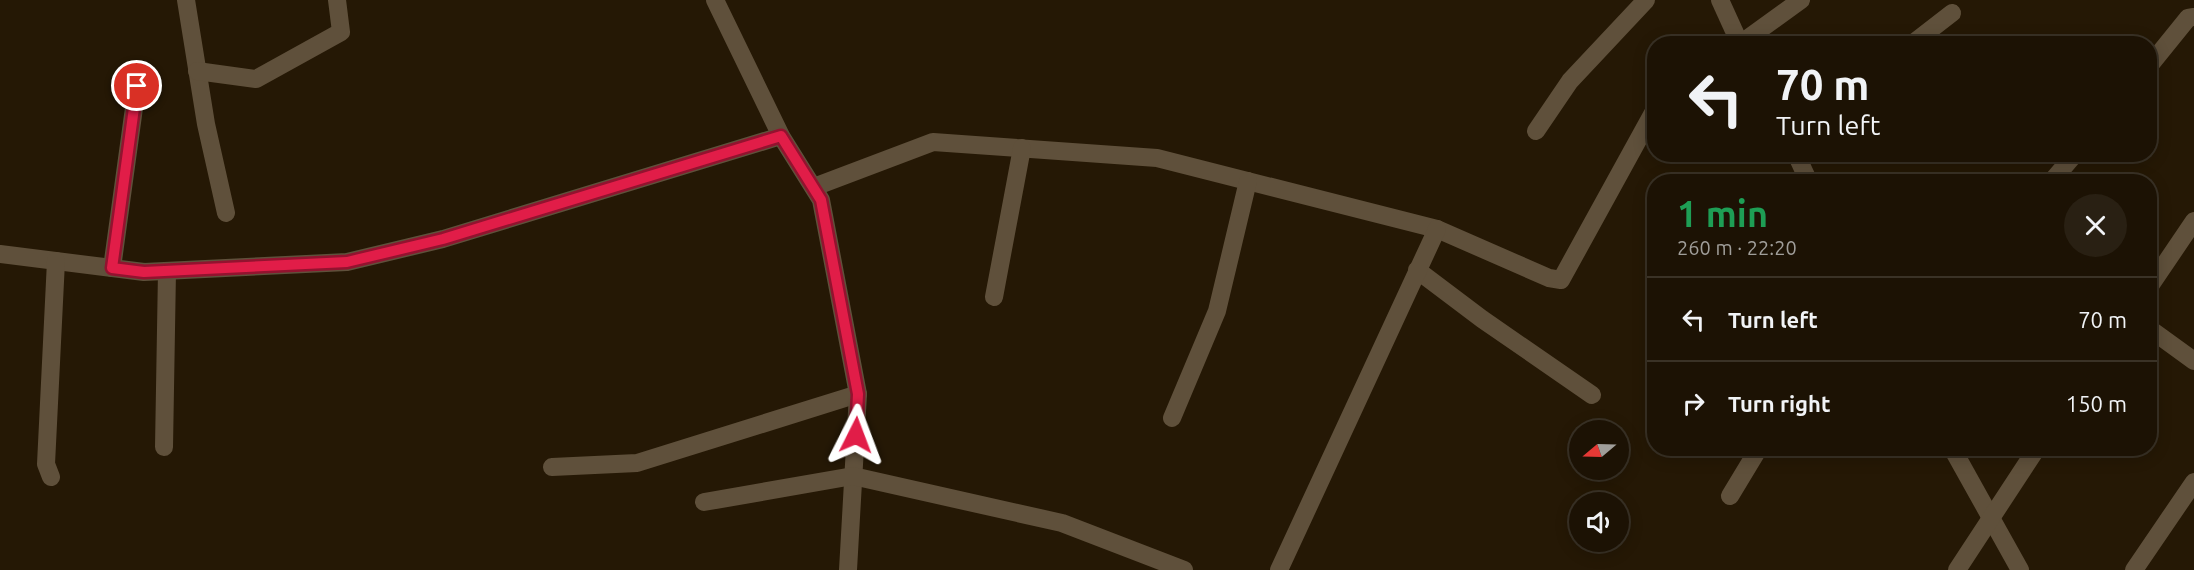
<!DOCTYPE html>
<meta charset="utf-8">
<style>
:root{--surface:#1c1204;--page:#292013;--text:#f1f3f6;--muted:#a09e9a;--line:#3a3226}
body{margin:0;font-family:Ubuntu,sans-serif;background:var(--page);color:var(--text);height:100vh;display:flex;flex-direction:column;font-size:22px;white-space:nowrap}
*{box-sizing:border-box;margin:0}
p{font-size:20px;color:var(--muted)}
.icon{flex:none;width:33px;height:33px;fill:none;stroke:currentColor;stroke-width:2;stroke-linecap:round;stroke-linejoin:round}
.map{position:relative;flex:1;overflow:hidden}
.drawer{position:absolute;left:1647px;top:174px;width:510px;height:282px;display:flex;flex-direction:column;background:var(--surface);border-radius:24px;box-shadow:0 3px 15px #0003,0 0 0 2px var(--line)}
.drawer>*{flex:none}
.top-card{position:absolute;left:1647px;top:36px;width:510px;height:126px;border-radius:24px;box-shadow:0 3px 15px #0003,0 0 0 2px var(--line);background:#1c1204;color:var(--text);overflow:hidden}
.needle{width:39px;rotate:251deg}
.controls{position:absolute;left:1569px;top:420px;display:grid;gap:12px}
.controls a{display:grid;place-items:center;width:60px;height:60px;border-radius:50%;background:var(--surface);box-shadow:0 3px 15px #0003,0 0 0 2px var(--line);font-size:30px}
.pin{position:absolute;display:grid;place-items:center;width:51px;height:51px;color:#fff;margin:-26px;border:3px solid #fff;border-radius:50%;box-shadow:0 2px 6px #0007}
.me{position:absolute;width:66px;margin:-33px;rotate:3deg;stroke-linejoin:round;filter:drop-shadow(0 0 4px #0008)}
.turn{display:flex;align-items:center;gap:21px;height:126px;padding:0 30px;font-size:27px}
.turn .icon{width:78px;height:78px;stroke-width:2.5}
.turn b{display:block;font-size:42px;line-height:51px}
.round{display:grid;place-items:center;flex:none;width:63px;height:63px;border-radius:32px;background:var(--page)}
.overview{display:flex;align-items:center;justify-content:space-between;height:102px;padding:0 30px}
h1{font-size:36px;font-weight:700;line-height:45px;color:#1e9e55}
ul{padding:0;list-style:none}
li{display:flex;align-items:center;gap:18px;height:84px;padding:0 30px;border-top:2px solid var(--line)}
li div{flex:1}
li b{display:block;font-size:22px}
li em{font-style:normal}
.map>svg:first-child{display:block}
.lines{fill:none;stroke-linecap:round;stroke-linejoin:round}
.minor{stroke:#5f503b;stroke-width:18}
.route-casing{stroke:#92132f;stroke-width:15}
.route{stroke:#e11d48;stroke-width:10}
</style>
<div class="map">
<svg width="2194" height="570" viewBox="0 0 2194 570">
<rect width="100%" height="100%" fill="#251805"/>
<g class="lines">
<g class="minor">
<polyline points="186,0 206,124 226,213"/>
<polyline points="715,0 781,136 821,200 858,394 848,570"/>
<polyline points="1720,0 1740,44"/>
<polyline points="1740,44 1801,0"/>
<polyline points="1912,44 1952,13"/>
<polyline points="2150,65 2188,18 2194,17"/>
<polyline points="197,71 256,79 341,32 337,0"/>
<polyline points="1536,131 1570,81 1646,0"/>
<polyline points="1796,154 1809,182"/>
<polyline points="2051,182 2075,154"/>
<polyline points="814,187 933,142 1157,158 1437,229 1549,278 1561,280 1654,111"/>
<polyline points="0,254 144,272 347,262 443,239 781,136"/>
<polyline points="112,268 137,86"/>
<polyline points="1417,270 1482,319 1592,395"/>
<polyline points="2150,286 2194,221"/>
<polyline points="994,297 1022,148"/>
<polyline points="2150,329 2194,361"/>
<polyline points="1172,418 1217,311 1248,181"/>
<polyline points="164,447 167,271"/>
<polyline points="1952,448 2020,570"/>
<polyline points="552,467 637,463 858,394"/>
<polyline points="51,477 46,464 56,261"/>
<polyline points="1730,496 1759,448"/>
<polyline points="704,502 853,476 1062,523 1184,570"/>
<polyline points="1279,570 1437,229"/>
<polyline points="1957,570 2037,448"/>
<polyline points="2134,570 2194,482"/>
</g>
</g>
<g class="lines">
<defs>
<polyline id="route" points="137,86 112,268 144,272 347,262 443,239 781,136 821,200 858,394 856,435"/>
</defs>
<use href="#route" class="route-casing"/>
<use href="#route" class="route"/>
</g>
</svg>
<div class="controls">
<a><svg class="needle" viewBox="-14 -14 28 28"><path d="M0-13l5 13h-10z" fill="#e53935"/><path d="M0 13l5-13h-10z" fill="#a09e9a"/></svg></a>
<a><svg class="icon" aria-label="sound" viewBox="0 0 24 24"><path d="M4 9h4l5-4v14l-5-4H4zM17 9q2 3 0 6"/></svg></a>
</div>
<div class="pin" style="left:137px;top:86px;background:#d93025"><svg class="icon" aria-label="arrive" viewBox="0 0 24 24"><path d="M6 21V4h12l-3 4 3 4H6"/></svg></div>
<svg class="me" style="left:856px;top:435px" viewBox="-20 -20 40 40"><path d="M0-17L14 15 0 8-14 15z" fill="#e11d48" stroke="#fff" stroke-width="4"/></svg>
<div class="top-card">
<div class="turn"><svg class="icon" aria-label="left" viewBox="0 0 24 24"><path d="M17 20v-9H6M10 6l-5 5 5 5"/></svg><div><b>70 m</b>Turn left</div></div>
</div>
<section class="drawer">
<div class="overview"><div><h1>1 min</h1><p>260 m · 22:20</p></div><a class="round"><svg class="icon" aria-label="close" viewBox="0 0 24 24"><path d="M6 6l12 12M18 6L6 18"/></svg></a></div>
<ul>
<li><svg class="icon" aria-label="left" viewBox="0 0 24 24"><path d="M17 20v-9H6M10 6l-5 5 5 5"/></svg><div><b>Turn left</b></div><em>70 m</em></li>
<li><svg class="icon" aria-label="right" viewBox="0 0 24 24"><path d="M7 20v-9h11M14 6l5 5-5 5"/></svg><div><b>Turn right</b></div><em>150 m</em></li>
</ul>
</section>
</div>
